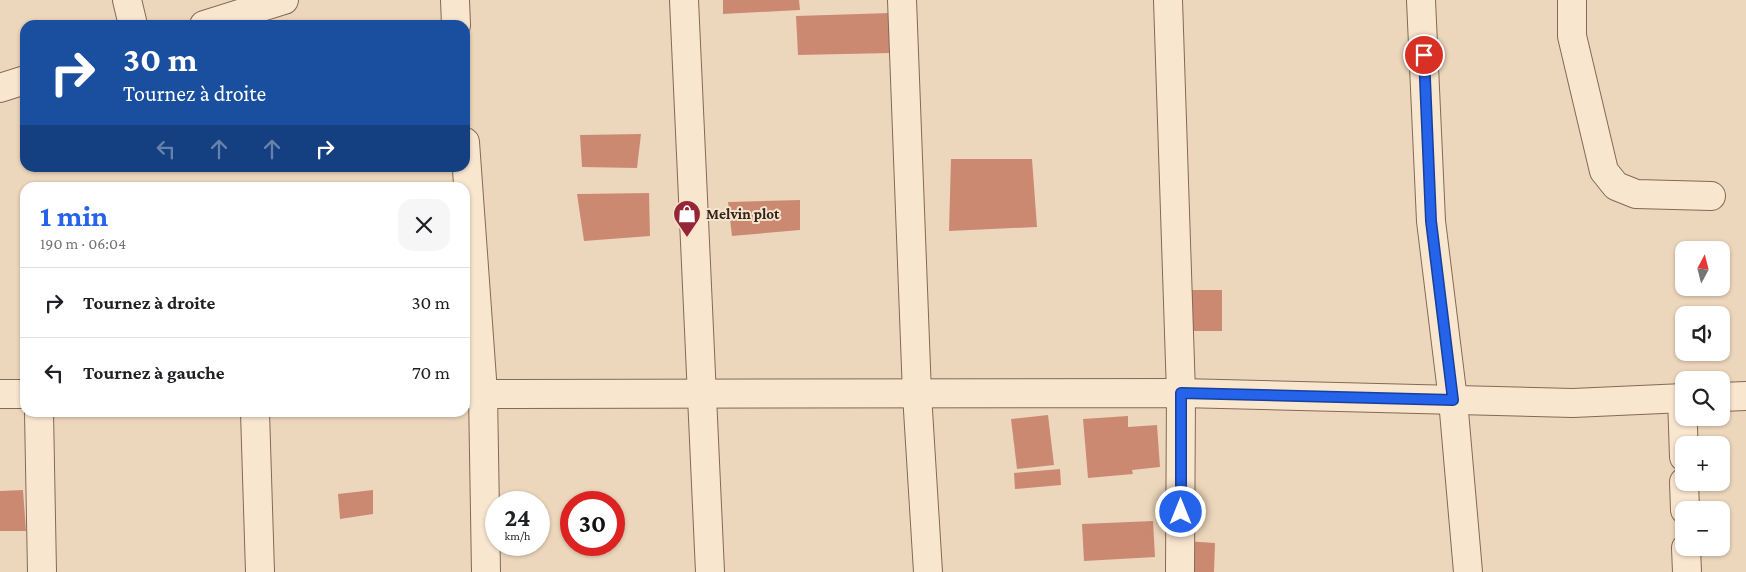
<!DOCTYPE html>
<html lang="fr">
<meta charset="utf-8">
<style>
:root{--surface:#fff;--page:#f6f6f6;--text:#202124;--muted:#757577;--line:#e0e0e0;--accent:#2563eb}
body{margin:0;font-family:"Crimson Pro",serif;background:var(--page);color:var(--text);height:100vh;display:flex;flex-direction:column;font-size:19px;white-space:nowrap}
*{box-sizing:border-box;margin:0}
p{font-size:16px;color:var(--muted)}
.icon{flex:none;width:28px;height:28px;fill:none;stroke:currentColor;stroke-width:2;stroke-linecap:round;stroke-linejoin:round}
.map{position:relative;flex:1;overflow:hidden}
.panel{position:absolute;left:20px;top:182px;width:450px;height:235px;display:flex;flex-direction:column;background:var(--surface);border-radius:15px;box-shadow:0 1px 4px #0004}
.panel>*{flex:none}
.banner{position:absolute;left:20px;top:20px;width:450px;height:152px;border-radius:15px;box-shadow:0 1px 4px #0004;background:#1a4fa0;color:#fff;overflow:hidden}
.needle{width:32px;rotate:7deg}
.fabs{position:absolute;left:1675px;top:241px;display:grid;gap:10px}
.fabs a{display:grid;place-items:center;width:55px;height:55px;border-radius:10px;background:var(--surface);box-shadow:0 1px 4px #0004;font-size:25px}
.speed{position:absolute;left:485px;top:491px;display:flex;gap:10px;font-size:25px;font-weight:700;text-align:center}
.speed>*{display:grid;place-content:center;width:65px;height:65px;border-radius:50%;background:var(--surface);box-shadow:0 1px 4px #0004;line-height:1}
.speed small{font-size:12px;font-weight:400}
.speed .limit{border:8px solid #d22;background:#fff;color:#111}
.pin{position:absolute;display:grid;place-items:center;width:42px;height:42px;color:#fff;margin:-21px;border:2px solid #fff;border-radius:50%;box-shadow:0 1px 5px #0007}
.me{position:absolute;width:55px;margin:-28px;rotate:0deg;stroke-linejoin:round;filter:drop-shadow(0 0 4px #0008)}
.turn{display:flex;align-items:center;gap:18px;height:105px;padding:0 20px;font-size:22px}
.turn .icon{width:65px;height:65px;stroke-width:2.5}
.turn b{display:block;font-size:35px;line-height:42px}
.lanes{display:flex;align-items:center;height:48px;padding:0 20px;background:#0003;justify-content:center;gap:25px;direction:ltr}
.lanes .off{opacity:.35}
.round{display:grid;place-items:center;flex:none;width:52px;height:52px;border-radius:15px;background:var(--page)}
.overview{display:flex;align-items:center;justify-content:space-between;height:85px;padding:0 20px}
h1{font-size:30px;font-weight:700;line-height:38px;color:var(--accent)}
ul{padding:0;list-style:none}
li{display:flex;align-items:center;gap:15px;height:70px;padding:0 20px;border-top:1px solid var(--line)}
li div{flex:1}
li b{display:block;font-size:19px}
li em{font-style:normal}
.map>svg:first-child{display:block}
.building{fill:#cc8972}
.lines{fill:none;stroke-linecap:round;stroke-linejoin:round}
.street-casing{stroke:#856856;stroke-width:30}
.street{stroke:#f9e6cf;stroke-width:28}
.route-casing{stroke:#184099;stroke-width:12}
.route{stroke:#2563eb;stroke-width:9}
.labels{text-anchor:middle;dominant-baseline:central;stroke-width:4;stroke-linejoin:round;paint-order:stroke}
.poi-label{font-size:15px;font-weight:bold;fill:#34231b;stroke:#f5e3cc;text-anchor:start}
</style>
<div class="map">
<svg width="1746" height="572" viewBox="0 0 1746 572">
<rect width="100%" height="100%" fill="#edd7bc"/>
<g class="building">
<polygon points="723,0 799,0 800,10 723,14"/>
<polygon points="890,13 891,53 798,55 796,16"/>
<polygon points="641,134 637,168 582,167 580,135"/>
<polygon points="951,159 1032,159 1037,227 949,231"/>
<polygon points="649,193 650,236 584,241 577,194"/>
<polygon points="800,200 800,230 732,236 728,202"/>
<rect x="1187" y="290" width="35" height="41"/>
<polygon points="1048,415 1054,465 1017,469 1011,419"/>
<polygon points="1128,416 1128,427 1157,425 1160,467 1132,470 1133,474 1088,478 1083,419"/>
<polygon points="1060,469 1061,485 1015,489 1014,473"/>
<polygon points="23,490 26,531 0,531 0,491"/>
<polygon points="373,490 373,514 340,519 338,494"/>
<polygon points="1153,521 1155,557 1084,561 1082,524"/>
<polygon points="1185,541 1215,543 1214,572 1183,572"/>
</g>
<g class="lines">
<defs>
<g id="street">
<polyline points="127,0 133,25"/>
<polyline points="455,0 456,25"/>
<polyline points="684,0 710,572"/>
<polyline points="902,0 917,394 928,572"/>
<polyline points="1168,0 1181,393 1180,572"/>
<polyline points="1421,0 1431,221 1453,400 1468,572"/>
<polyline points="1572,0 1572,36 1604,171 1616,186 1636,194 1711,196"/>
<polyline points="204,25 284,0"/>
<polyline points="0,88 25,80"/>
<polyline points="465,142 483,393 486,572"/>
<polyline points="0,394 25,394"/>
<polyline points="465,394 1181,393 1573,403 1684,398"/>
<polyline points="1721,397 1746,396"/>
<polyline points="1682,398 1684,457"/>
<polyline points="39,412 42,572"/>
<polyline points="255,412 260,572"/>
<polyline points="1684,482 1685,510"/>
<polyline points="1686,548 1687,572"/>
</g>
</defs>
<use href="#street" class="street-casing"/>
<use href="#street" class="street"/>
</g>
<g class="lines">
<defs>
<polyline id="route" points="1181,512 1181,393 1453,400 1431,221 1424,55"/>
</defs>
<use href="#route" class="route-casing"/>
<use href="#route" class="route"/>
</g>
<defs>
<symbol id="shop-pin" viewBox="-11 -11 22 30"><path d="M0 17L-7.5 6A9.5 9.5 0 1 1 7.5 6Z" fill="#942637" stroke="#f5e3cc"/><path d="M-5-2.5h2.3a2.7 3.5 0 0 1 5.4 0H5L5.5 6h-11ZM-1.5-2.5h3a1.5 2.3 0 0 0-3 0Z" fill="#fff"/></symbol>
</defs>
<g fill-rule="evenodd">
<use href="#shop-pin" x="671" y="198" width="32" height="43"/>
</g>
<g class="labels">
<g class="poi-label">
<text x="706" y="214">Melvin plot</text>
</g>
</g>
</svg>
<div class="fabs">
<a><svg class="needle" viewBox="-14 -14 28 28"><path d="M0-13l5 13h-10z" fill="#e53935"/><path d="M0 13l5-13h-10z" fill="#757577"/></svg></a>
<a><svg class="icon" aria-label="sound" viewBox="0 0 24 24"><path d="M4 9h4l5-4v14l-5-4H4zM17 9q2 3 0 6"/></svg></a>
<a><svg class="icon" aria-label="search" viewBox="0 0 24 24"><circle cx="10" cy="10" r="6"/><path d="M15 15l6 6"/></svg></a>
<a>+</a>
<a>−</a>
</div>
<div class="speed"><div>24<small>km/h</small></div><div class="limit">30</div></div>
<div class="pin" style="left:1424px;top:55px;background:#d93025"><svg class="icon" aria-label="arrive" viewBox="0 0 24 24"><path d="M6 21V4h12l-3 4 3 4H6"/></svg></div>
<svg class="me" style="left:1181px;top:512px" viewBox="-20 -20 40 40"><circle r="17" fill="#2563eb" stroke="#fff" stroke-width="3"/><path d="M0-11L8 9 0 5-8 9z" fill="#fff"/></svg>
<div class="banner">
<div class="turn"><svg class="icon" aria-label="right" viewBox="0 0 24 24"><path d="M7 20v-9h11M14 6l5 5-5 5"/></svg><div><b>30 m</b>Tournez à droite</div></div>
<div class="lanes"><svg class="icon off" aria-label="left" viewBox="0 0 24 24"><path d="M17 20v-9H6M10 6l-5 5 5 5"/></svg><svg class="icon off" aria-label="ahead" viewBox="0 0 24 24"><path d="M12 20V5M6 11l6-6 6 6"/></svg><svg class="icon off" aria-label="ahead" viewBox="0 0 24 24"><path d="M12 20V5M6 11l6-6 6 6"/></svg><svg class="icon" aria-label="right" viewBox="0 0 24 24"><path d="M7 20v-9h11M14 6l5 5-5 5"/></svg></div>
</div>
<section class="panel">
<div class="overview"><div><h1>1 min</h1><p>190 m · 06:04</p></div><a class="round"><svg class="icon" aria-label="close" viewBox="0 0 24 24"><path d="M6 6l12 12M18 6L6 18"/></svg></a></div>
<ul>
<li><svg class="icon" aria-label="right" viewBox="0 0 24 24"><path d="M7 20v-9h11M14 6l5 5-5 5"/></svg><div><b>Tournez à droite</b></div><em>30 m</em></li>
<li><svg class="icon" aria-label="left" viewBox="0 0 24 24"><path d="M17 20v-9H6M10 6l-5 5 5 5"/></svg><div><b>Tournez à gauche</b></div><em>70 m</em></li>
</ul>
</section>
</div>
